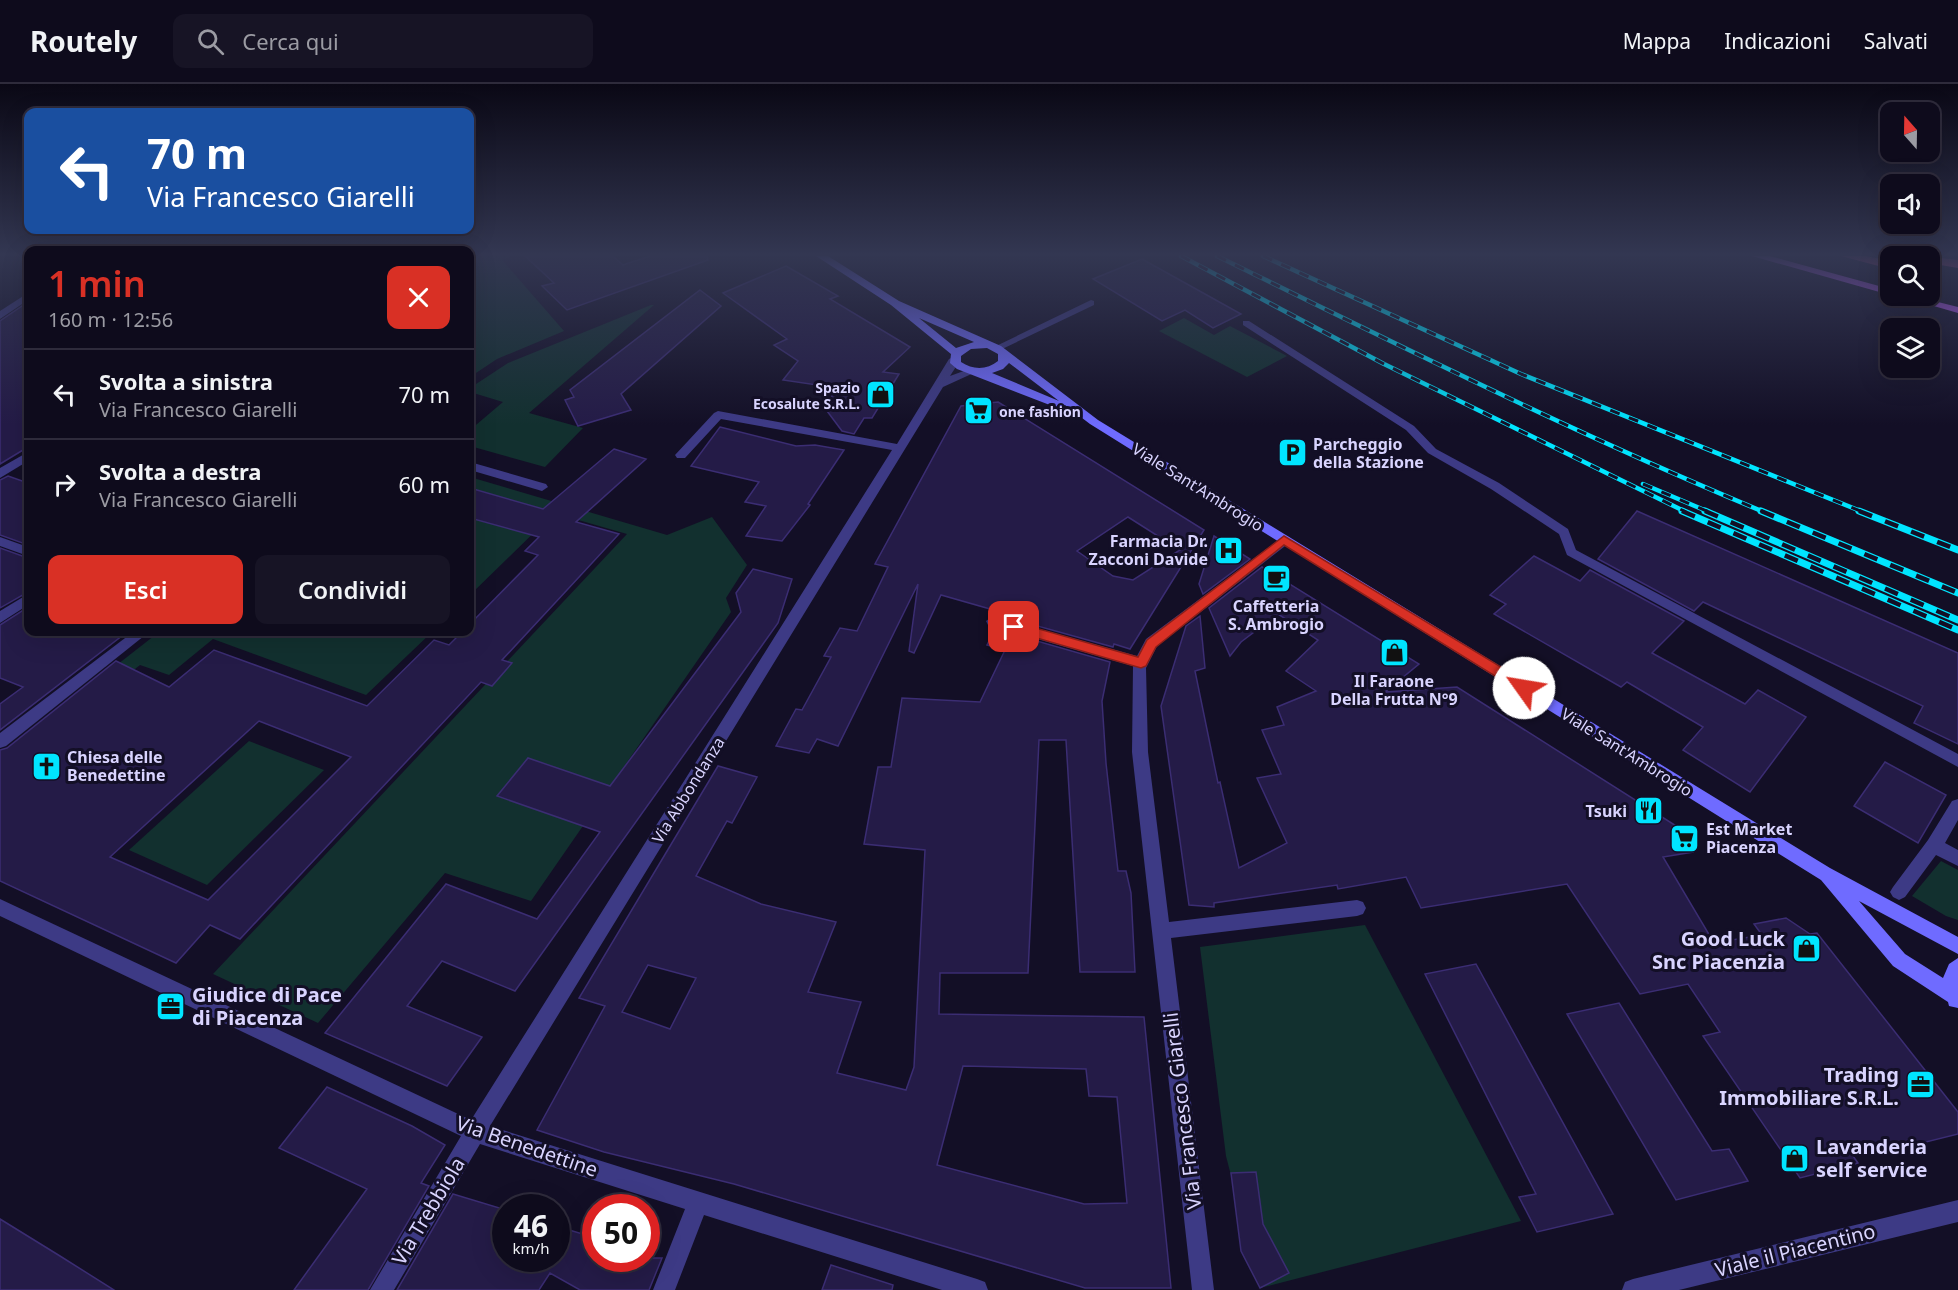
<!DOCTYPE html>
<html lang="it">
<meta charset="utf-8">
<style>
:root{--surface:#0e0b1c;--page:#171425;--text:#f1f3f6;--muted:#9b9ba3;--line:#2e2b3b;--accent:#d93025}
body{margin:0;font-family:"Noto Sans",sans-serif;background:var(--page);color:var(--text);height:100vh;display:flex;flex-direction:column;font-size:22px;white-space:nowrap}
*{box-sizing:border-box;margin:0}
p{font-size:20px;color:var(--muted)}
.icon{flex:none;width:33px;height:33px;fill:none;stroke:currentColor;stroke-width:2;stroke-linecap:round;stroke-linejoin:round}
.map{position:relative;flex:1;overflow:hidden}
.side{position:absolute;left:24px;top:162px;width:450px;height:390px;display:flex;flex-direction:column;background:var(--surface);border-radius:12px;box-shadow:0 6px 24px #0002,0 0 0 2px var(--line)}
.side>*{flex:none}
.guide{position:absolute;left:24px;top:24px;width:450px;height:126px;border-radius:12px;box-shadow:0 6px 24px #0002,0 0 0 2px var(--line);background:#1a4fa0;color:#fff;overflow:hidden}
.needle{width:39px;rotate:340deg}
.tools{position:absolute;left:1880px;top:18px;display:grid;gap:12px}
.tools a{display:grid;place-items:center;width:60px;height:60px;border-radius:12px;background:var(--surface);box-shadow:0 6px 24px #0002,0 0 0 2px var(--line);font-size:30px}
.speed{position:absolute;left:492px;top:1110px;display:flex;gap:12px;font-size:30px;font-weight:700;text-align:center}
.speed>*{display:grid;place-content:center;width:78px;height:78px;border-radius:50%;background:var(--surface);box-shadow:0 6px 24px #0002,0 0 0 2px var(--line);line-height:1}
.speed small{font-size:15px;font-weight:400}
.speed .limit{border:9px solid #d22;background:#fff;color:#111}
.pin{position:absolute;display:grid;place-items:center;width:51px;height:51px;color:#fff;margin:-26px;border-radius:12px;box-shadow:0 3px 9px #0006}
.me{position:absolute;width:66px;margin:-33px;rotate:302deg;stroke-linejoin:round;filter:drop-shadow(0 0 4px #0008)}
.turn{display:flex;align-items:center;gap:21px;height:126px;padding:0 24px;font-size:27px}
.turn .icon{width:78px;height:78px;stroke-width:2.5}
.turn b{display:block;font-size:42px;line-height:51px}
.round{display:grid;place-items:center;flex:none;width:63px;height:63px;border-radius:12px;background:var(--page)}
.overview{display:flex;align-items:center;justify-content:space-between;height:102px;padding:0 24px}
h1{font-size:36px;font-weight:600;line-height:45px;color:var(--accent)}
.primary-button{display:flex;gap:12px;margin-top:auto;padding:12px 24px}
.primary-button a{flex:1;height:69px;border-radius:12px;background:var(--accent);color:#fff;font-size:24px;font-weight:600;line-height:69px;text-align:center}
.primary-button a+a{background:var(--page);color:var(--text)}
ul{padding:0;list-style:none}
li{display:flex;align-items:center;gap:18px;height:90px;padding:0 24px;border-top:2px solid var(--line)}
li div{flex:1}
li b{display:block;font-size:22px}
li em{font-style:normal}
header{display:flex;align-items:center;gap:36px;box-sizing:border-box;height:84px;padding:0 30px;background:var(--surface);border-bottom:2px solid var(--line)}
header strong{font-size:28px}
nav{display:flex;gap:33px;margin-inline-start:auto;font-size:21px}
.search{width:420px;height:54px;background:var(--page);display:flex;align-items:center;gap:15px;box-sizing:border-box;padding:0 21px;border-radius:12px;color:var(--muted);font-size:22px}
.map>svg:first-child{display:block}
.green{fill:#12302f}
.building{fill:#241b47;stroke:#3b2d73;stroke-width:1.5;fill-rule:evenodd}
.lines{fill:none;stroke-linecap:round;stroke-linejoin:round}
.service{fill:#3d3a85;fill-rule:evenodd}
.pedestrian{fill:#3d3a85;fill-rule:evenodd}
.minor{fill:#3d3a85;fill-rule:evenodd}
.secondary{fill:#6f6bff;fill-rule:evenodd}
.primary{fill:#c25bff;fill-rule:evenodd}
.motorway{fill:#ff4fa3;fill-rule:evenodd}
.rail-far1-casing{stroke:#00e5ff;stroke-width:4.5}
.rail-casing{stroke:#00e5ff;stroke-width:7}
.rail-far1{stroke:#130f26;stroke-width:3;stroke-dasharray:10;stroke-linecap:butt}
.rail{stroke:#130f26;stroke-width:4.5;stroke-dasharray:14;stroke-linecap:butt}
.route{fill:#d93025;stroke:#8d1f18;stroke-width:1.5}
.labels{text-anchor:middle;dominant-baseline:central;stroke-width:6;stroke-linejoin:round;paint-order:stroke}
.far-poi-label{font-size:14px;font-weight:bold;fill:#d9d4ff;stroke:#130f26;text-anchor:end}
.poi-label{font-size:16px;font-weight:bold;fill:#d9d4ff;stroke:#130f26;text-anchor:start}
.street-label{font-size:16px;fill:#d9d4ff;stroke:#130f26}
.near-poi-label{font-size:20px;font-weight:bold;fill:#d9d4ff;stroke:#130f26;text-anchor:end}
.near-street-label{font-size:20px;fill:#d9d4ff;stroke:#130f26}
</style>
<header>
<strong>Routely</strong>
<div class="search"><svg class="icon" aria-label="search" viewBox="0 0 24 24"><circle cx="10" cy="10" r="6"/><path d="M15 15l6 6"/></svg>Cerca qui</div>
<nav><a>Mappa</a><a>Indicazioni</a><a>Salvati</a></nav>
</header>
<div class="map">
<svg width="1958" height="1206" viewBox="0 0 1958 1206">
<rect width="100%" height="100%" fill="#130f26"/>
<g class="green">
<polygon points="478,172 512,172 502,176 564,247 497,275 470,293 470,187"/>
<polygon points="651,221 654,221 529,329 583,344 545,383 470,362 470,346 503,318 470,308 470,304 508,279"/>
<polygon points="1184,234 1214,251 1230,242 1287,272 1247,293 1159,247"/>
<polygon points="470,393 667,451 712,433 747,481 726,514 731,528 531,817 445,789 318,939 213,890 627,450 554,429 470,511"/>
<polygon points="159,548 432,548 366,611 213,555 169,591 140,581 111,604 95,598"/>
<polygon points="249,657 324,686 207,801 129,766"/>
<polygon points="1941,777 1958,786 1958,836 1946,832 1912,812"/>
<polygon points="1365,841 1521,1137 1260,1204 1226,1072 1200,863"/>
</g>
<g class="building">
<polygon points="525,172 613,172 623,181 650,172 707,172 708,176 567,226 542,202 554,199"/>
<polygon points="1142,175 1241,230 1213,244 1185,226 1162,237 1093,195"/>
<polygon points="786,182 838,212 830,215 910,263 883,288 899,290 872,334 864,334 854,350 842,347 824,323 838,304 783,296 798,277 774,261 787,255 723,209"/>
<polygon points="700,206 721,222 621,310 631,326 578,342 565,316 574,313 570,306"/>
<polygon points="28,218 28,363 0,380 0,237"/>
<path d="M998,318L1204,446L1130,565L1114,560L1113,563L1002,532L1004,529L941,511L914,569L909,567L918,500L838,662L817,655L809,669L776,662L796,625L802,626L831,573L824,572L840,544L857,547L888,483L875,480L961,322ZM1128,433L1180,466L1133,496L1113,492L1077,467Z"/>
<polygon points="720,343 796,362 815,361 844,366 808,420 810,421 782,457 746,452 766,422 745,418 759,398 691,382"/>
<path d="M614,365L646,375L576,438L619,450L502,576L512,579L492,602L481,598L240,855L210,841L176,879L0,797V666L7,664L116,577L169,603L214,566L367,622L434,556L449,561L462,548H470V540L538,471L525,467L539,453L470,434V404L543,425ZM259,637L351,673L208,816L110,773Z"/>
<polygon points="8,392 28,399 28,461 0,451 0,396"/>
<polygon points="1637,427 1958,569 1958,660 1914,639 1923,622 1703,518 1694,527 1598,475"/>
<polygon points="1214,452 1250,475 1203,510 1199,500"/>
<polygon points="0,464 28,474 28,508 0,524"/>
<polygon points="1534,472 1580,497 1590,486 1684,537 1652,569 1745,620 1758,606 1806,633 1750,708 1683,666 1703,643 1627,598 1621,603 1494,530 1506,520 1490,511"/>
<polygon points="1262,483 1419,580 1385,608 1457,603 1692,752 1693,768 1663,773 1714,859 1762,851 1754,840 1786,834 1810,850 1817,849 1958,1028 1958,1050 1918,1060 1912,1055 1853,1072 1858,1079 1800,1094 1703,952 1720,948 1688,900 1640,910 1567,800 1421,824 1406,793 1338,805 1337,801 1214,819 1214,823 1189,821 1161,622 1186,542 1200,532 1205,584 1195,587 1218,699 1220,698 1239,784 1287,759 1257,694 1281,690 1262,646 1284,641 1277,623 1316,607 1286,587 1318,556 1278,530 1241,558 1230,572 1209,524"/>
<polygon points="753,485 792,495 778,539 515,907 442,877 407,922 482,953 447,1002 325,949 446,800 537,835 600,748 497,712 528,674 610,702 741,528 736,509"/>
<polygon points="28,523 28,548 127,548 0,646 0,620 23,603 0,594 0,541"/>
<path d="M995,545L1110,578L1102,617L1106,679L1118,787H1126L1131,809L1135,888H1080L1066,656H1039L1028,889H940L939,930L1144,933L1171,1204H1085L734,1100L604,1068L537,1046L605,922L579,914L718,682L757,693L732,739L727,737L696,792L761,820L836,838L808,908L861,918L837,989L906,1006L914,983L925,766L864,760L878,683H891L902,614L980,618L1005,566L987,561ZM648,881L696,894L670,945L622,928ZM963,982L1086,985L1089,1012L1117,1013L1127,1119L1084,1120L937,1081Z"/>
<polygon points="1885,678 1946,711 1918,759 1854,722"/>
<polygon points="1476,880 1613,1130 1537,1148 1519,1113 1536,1110 1425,890"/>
<polygon points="1619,919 1712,1067 1729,1065 1748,1097 1676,1116 1567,930"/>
<polygon points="327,1003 412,1042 445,1061 421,1099 429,1102 368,1206 294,1206 367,1105 279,1064"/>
<polygon points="1256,1088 1263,1140 1289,1189 1260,1204 1241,1167 1231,1089"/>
<polygon points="453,1110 506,1126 506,1174 556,1174 556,1142 596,1154 596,1174 662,1174 649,1206 580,1206 550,1189 539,1206 397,1206"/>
<polygon points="0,1135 60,1172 114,1206 0,1206"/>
<polygon points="831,1181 893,1201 892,1206 822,1206"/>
</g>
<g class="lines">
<g class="service">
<polygon points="1091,216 1094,217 1094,221 1000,266 992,264"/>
<polygon points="1243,237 1249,237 1414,342 1436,365 1499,399 1568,445 1576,466 1958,670 1958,683 1567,471 1559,450 1491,405 1428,369 1406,346 1243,241"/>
</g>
<polygon class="pedestrian" points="1958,715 1958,736 1945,759 1958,766 1958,782 1936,771 1905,813 1899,816 1893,813 1890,808 1893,803 1928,756 1952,717"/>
<g class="minor">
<polygon points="28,209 28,216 0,235 0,227"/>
<polygon points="955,272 961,275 950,292 972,284 978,287 943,303 490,1042 977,1195 985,1198 988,1206 942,1206 704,1131 675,1206 653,1206 685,1125 480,1060 394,1206 370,1206 461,1052 0,832 0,815 471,1036 892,366 721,335 685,374 677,374 675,371 714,329 718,327 897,360 949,275"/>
<polygon points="28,368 28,377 0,394 0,384"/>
<polygon points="470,378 546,400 548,403 542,407 470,386"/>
<polygon points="1284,452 1289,453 1291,456 1289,459 1157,562 1146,584 1148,668 1169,838 1357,816 1363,818 1366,824 1363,830 1357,832 1171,854 1214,1206 1192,1206 1132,668 1133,582 988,541 986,537 993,532 1137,572 1146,555"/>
<polygon points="0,453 28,463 28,472 0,462"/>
<polygon points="28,510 28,521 0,539 0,527"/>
<polygon points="133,548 149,548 6,662 0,664 0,649"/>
<polygon points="1958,1116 1958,1138 1679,1206 1622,1206 1625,1198 1633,1195"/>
</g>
<path class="secondary" d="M816,172H828L899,217L1001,262L1098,336L1830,784L1958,853V870L1859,817L1905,870L1943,894L1949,880L1958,874V924L1949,922L1948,918L1893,882L1821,796L1090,340L1065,321L1059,324L1055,323L957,285L950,279L951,270L891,221ZM919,234L974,258L956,264ZM987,264L998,270V277C987,286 973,286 961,278V272L971,265ZM1009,279L1059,317L992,289L1003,285Z"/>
<g class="primary">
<polygon points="1752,172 1770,172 1890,205 1890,211"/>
<polygon points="1899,212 1914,212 1958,223 1958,229"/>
</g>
<g class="motorway">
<polygon points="1841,172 1866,172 1890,177 1890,185"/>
<polygon points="1925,172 1958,176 1958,184 1929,179 1929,172"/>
</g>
<defs>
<g id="rail-far1">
<polyline points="1181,172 1384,280 1686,428"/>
<path d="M1217,172C1398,261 1578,351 1764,428"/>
<polyline points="1263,172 1521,290 1863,428"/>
<polyline points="1643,400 1709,428"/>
</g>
<g id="rail">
<polyline points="1682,427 1958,546"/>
<polyline points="1705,427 1958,536"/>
<polyline points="1761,427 1958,509"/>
<polyline points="1859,427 1958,466"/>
</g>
</defs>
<use href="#rail-far1" class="rail-far1-casing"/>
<use href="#rail" class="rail-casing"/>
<use href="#rail-far1" class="rail-far1"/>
<use href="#rail" class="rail"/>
</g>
<linearGradient id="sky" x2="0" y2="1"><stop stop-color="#0a0815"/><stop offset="0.5" stop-color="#333752"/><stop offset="1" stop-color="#333752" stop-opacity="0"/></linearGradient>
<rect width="1958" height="341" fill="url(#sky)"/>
<polygon class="route" points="1284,452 1529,600 1529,607 1519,607 1284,461 1156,563 1146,582 1141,584 1009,546 1007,543 1014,538 1138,573 1147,556"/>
<defs>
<symbol id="shop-square" viewBox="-11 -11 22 22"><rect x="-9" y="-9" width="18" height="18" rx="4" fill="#00e5ff" stroke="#130f26"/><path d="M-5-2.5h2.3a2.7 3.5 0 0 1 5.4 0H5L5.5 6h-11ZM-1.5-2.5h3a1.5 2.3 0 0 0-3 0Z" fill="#111"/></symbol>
<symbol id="supermarket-square" viewBox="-11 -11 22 22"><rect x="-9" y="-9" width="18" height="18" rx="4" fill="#00e5ff" stroke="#130f26"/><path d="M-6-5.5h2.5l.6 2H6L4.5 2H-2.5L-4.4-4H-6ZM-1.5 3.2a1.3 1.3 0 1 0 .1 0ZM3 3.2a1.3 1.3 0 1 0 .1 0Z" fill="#111"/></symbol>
<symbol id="parking-square" viewBox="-11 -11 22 22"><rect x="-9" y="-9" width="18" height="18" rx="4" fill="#00e5ff" stroke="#130f26"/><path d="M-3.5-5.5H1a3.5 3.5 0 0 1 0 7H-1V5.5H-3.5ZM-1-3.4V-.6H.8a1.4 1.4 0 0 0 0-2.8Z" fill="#111"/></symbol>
<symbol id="hospital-square" viewBox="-11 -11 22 22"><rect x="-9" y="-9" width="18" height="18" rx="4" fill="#00e5ff" stroke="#130f26"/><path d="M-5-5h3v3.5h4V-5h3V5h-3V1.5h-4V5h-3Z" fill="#111"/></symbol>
<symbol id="cafe-square" viewBox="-11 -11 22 22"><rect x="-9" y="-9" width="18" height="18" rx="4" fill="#00e5ff" stroke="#130f26"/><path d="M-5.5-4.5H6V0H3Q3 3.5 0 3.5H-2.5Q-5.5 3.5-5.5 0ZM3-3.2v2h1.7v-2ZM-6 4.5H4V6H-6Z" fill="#111"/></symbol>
<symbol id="church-square" viewBox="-11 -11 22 22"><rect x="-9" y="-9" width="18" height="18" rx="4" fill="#00e5ff" stroke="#130f26"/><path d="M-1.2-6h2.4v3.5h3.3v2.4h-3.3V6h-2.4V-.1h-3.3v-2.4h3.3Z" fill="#111"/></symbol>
<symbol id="restaurant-square" viewBox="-11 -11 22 22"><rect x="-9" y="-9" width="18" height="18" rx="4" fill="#00e5ff" stroke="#130f26"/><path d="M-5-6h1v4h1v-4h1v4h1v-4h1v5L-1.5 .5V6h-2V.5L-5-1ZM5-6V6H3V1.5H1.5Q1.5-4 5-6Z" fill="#111"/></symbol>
<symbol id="office-square" viewBox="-11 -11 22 22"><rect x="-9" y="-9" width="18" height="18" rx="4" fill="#00e5ff" stroke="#130f26"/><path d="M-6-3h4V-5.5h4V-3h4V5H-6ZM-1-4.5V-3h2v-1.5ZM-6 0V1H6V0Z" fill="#111"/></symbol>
</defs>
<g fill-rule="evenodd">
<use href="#shop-square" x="864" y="294" width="33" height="33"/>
<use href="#supermarket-square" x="962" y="310" width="33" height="33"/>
<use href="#parking-square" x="1276" y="352" width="33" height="33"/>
<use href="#hospital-square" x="1212" y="450" width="33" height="33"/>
<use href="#cafe-square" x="1260" y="478" width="33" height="33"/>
<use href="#shop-square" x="1378" y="552" width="33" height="33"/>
<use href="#church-square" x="30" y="666" width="33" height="33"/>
<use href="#restaurant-square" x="1632" y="710" width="33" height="33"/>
<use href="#supermarket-square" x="1668" y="738" width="33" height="33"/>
<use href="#shop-square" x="1790" y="848" width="33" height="33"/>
<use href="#office-square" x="154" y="906" width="33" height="33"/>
<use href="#office-square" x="1904" y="984" width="33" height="33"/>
<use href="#shop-square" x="1778" y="1058" width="33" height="33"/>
</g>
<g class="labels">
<g class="far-poi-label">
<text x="860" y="303">Spazio<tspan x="860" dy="16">Ecosalute S.R.L.</tspan></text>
<text x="999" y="327" text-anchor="start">one fashion</text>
</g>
<g class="poi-label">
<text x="1313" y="360">Parcheggio<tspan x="1313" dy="18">della Stazione</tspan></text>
<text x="1208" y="457" text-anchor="end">Farmacia Dr.<tspan x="1208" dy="18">Zacconi Davide</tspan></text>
<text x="1276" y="522" text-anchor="middle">Caffetteria<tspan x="1276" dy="18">S. Ambrogio</tspan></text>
<text x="1394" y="597" text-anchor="middle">Il Faraone<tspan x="1394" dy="18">Della Frutta N°9</tspan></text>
<text x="67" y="673">Chiesa delle<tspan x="67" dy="18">Benedettine</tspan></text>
<text x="1627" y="727" text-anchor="end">Tsuki</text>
<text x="1706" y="745">Est Market<tspan x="1706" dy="18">Piacenza</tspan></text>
</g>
<g class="street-label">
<text transform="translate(1198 403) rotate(32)">Viale Sant'Ambrogio</text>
<text transform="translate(1627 668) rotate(32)">Viale Sant'Ambrogio</text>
<text transform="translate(688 706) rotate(-58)">Via Abbondanza</text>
</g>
<g class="near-poi-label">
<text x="1785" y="854">Good Luck<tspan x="1785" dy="23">Snc Piacenzia</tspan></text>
<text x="192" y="910" text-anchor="start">Giudice di Pace<tspan x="192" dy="23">di Piacenza</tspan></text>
<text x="1899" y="990">Trading<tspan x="1899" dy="23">Immobiliare S.R.L.</tspan></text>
<text x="1816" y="1062" text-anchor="start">Lavanderia<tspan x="1816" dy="23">self service</tspan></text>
</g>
<g class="near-street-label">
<text transform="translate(1182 1027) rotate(-97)">Via Francesco Giarelli</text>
<text transform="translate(527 1062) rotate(19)">Via Benedettine</text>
<text transform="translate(428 1127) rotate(-59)">Via Trebbiola</text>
<text transform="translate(1795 1166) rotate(-14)">Viale il Piacentino</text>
</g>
</g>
</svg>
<div class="tools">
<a><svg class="needle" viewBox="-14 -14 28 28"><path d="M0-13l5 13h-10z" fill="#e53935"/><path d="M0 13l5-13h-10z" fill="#9b9ba3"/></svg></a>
<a><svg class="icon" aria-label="sound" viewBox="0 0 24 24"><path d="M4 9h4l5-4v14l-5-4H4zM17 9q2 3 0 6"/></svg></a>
<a><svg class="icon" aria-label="search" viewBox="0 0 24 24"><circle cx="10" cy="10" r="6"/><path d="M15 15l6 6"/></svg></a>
<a><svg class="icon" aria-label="layers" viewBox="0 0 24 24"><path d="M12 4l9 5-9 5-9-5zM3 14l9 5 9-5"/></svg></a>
</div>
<div class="speed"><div>46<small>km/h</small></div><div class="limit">50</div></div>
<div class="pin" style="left:1014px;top:543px;background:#d93025"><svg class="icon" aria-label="arrive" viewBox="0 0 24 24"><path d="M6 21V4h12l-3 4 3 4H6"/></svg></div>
<svg class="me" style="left:1524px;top:604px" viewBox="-20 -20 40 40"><circle r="19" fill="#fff"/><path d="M0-13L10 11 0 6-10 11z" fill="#d93025"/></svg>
<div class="guide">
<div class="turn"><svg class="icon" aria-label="left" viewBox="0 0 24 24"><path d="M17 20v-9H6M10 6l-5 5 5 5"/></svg><div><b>70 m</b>Via Francesco Giarelli</div></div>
</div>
<section class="side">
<div class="overview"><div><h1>1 min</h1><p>160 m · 12:56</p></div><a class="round" style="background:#d93025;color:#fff"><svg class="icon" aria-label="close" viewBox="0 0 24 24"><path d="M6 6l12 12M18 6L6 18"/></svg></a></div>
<ul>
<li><svg class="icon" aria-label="left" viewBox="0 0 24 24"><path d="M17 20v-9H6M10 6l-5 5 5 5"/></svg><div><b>Svolta a sinistra</b><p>Via Francesco Giarelli</p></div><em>70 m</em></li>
<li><svg class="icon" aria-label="right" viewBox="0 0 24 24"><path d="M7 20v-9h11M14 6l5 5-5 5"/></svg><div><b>Svolta a destra</b><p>Via Francesco Giarelli</p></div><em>60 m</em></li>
</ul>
<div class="primary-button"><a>Esci</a><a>Condividi</a></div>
</section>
</div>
